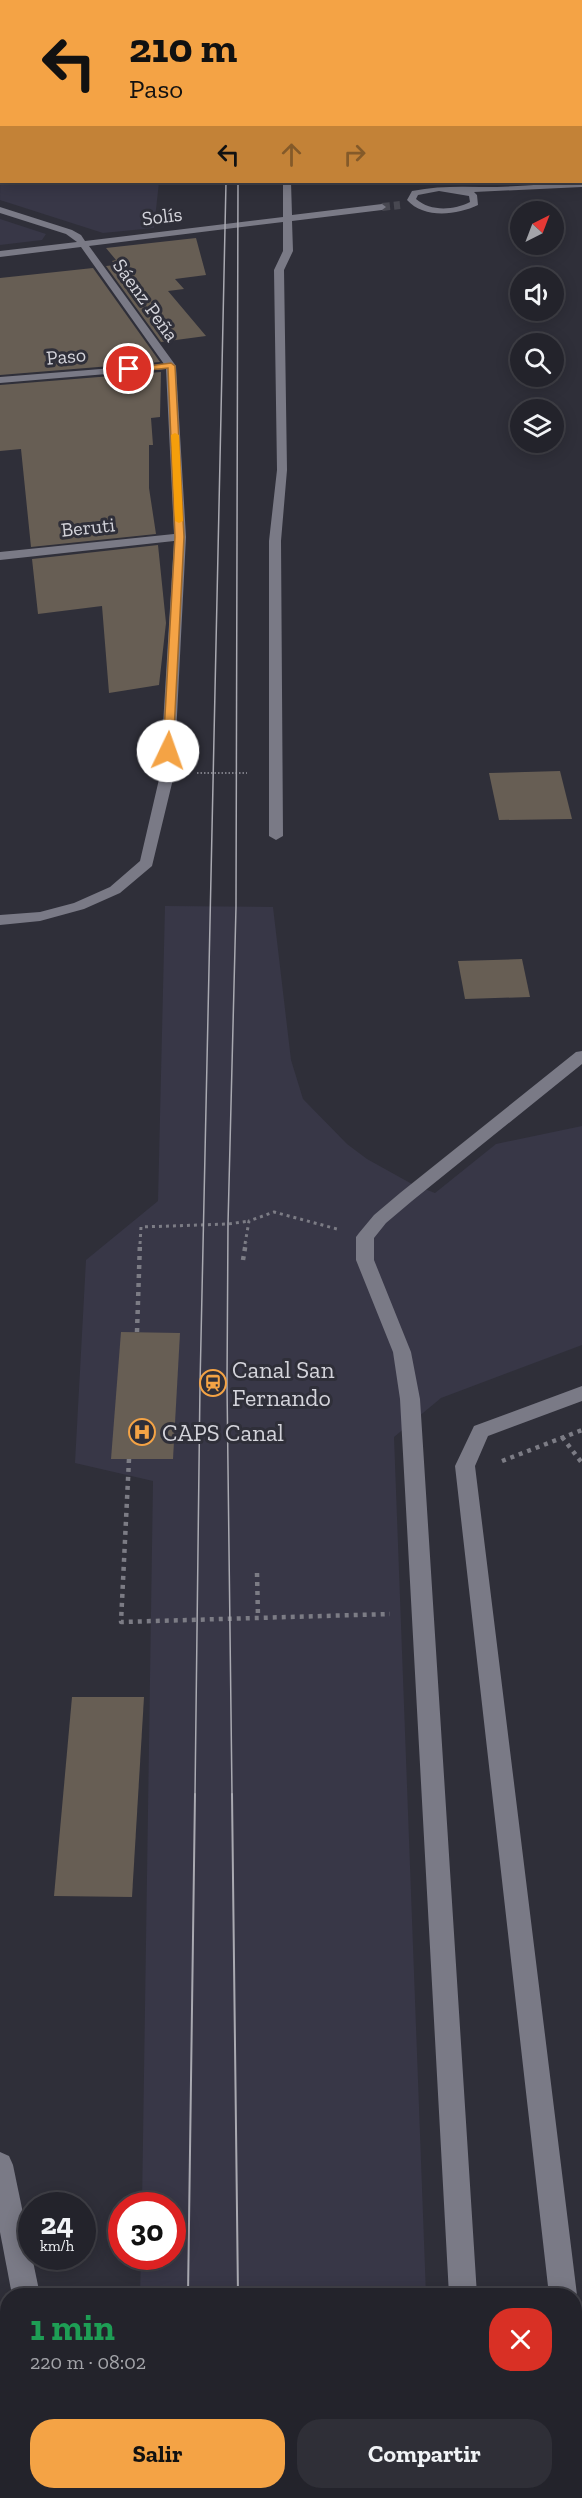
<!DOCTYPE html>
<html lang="es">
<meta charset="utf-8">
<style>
:root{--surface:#23232b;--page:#2f2f37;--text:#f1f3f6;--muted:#a3a4a9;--line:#404047;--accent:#f4a345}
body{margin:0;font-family:"Zilla Slab",serif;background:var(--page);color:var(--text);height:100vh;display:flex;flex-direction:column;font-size:22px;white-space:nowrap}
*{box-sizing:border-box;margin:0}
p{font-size:20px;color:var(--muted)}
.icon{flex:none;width:33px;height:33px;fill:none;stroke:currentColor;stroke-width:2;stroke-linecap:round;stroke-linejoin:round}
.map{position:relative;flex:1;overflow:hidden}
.side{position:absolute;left:0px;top:2288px;width:582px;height:212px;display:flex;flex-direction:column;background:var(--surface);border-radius:24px 24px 0 0;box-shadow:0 3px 15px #0003,0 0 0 2px var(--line)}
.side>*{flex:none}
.hud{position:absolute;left:0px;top:0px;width:582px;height:183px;box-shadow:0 3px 15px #0003,0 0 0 2px var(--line);background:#f4a345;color:#111;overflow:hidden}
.needle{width:39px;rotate:42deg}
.fabs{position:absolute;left:510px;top:201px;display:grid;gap:12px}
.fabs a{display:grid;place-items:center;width:54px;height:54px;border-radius:50%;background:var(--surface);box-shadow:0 3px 15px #0003,0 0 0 2px var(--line);font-size:30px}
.speed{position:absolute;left:18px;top:2192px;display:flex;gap:12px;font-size:30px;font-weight:700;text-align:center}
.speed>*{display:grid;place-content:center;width:78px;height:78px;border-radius:50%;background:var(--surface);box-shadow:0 3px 15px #0003,0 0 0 2px var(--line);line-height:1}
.speed small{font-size:15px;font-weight:400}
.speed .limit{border:9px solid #d22;background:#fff;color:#111}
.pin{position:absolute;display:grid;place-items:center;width:51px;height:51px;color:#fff;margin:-26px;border:3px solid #fff;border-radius:50%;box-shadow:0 2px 6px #0007}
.me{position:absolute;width:66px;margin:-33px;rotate:3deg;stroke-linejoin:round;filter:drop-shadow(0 0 4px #0008)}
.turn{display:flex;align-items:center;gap:21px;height:126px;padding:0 30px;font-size:27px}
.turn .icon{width:78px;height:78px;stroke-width:2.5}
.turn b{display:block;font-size:42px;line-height:51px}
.lanes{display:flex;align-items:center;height:57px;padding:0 30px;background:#0003;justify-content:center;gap:30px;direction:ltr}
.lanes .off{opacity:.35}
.round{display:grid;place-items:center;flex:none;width:63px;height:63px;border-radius:24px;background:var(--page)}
.summary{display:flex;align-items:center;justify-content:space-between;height:102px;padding:0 30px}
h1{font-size:36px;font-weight:800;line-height:45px;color:#1e9e55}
.primary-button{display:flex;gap:12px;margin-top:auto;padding:12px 30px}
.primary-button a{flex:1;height:69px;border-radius:24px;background:var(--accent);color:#111;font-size:24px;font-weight:800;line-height:69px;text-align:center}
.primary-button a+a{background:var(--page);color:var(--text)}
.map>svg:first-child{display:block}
.built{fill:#383747}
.green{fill:#4a4080}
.water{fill:#210d51;stroke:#57497a;stroke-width:1.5}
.building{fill:#675e54}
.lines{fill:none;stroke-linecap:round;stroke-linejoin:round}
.minor-tunnel{stroke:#484851;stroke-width:8;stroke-dasharray:8 4;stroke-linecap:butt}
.path-far3{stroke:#7c7c85;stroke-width:2;stroke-dasharray:1.5 2;stroke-linecap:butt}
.path-far2{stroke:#7c7c85;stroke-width:3;stroke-dasharray:3 4;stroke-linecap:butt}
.path-far1{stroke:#7c7c85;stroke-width:4.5;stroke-dasharray:4 5;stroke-linecap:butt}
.path{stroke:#7c7c85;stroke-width:5;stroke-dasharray:4.5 7;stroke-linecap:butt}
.minor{fill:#7a7a86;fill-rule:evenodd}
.tram-far1{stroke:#a9a9b1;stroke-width:1.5}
.tram{stroke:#a9a9b1;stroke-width:2}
.route{fill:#f4a345;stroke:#9f6a2d;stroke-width:1.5}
.slow{fill:#f59e0b}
.labels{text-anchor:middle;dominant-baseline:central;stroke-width:6;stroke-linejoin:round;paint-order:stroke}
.far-street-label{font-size:20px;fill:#d4d4db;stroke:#2f2f39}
.poi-label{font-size:24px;fill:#d4d4db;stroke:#2f2f39;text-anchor:start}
</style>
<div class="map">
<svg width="582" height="2498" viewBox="0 0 582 2498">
<rect width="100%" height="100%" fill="#2f2f39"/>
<g class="built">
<polygon points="1,123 2,182 159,182 154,228 103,233 0,200"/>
<polygon points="0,219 46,234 42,240 0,245"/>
<polygon points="165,906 273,907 291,1060 303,1099 347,1144 367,1159 412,1184 435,1193 496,1144 582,1126 582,1345 441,1398 394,1437 426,2295 140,2295 141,2256 172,2256 172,2205 142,2205 153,1481 75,1463 86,1260 158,1201"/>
</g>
<polygon class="green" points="575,2439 582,2444 582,2498 308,2498 336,2492 574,2492"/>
<polygon class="water" points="372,0 582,0 582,8 580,2"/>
<g class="building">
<polygon points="196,238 206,275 175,279 184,289 168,291 206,336 161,342 106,266 115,265 112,261 116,260 106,248"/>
<polygon points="93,268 160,362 0,375 0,278"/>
<polygon points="161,372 160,417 151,418 153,445 149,445 149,488 156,534 31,547 21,449 0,451 0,385"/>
<polygon points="158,545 166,623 159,685 109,693 102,606 38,614 32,559"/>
<polygon points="560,771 572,819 499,820 489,773"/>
<polygon points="522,959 530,997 465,999 458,961"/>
<polygon points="121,1332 180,1333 173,1459 111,1459"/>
<polygon points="72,1697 144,1697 132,1897 54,1896"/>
</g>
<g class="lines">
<polyline class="minor-tunnel" points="382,207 400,205"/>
<polyline class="path-far3" points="197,773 247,773"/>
<g class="path-far2">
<polyline points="140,1244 141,1227 228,1224 249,1221"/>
<polyline points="245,1244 249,1221 274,1212 337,1229"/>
</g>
<g class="path-far1">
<polyline points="243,1260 246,1242"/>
<polyline points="137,1332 140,1242"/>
<polyline points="562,1437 582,1463"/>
<polyline points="129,1459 121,1622 390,1614"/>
<polyline points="502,1461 582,1430"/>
<polyline points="257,1573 258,1617"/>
</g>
<polyline class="path" points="274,2492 274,2498"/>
<g class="minor">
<polygon points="55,0 61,0 62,2 55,2"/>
<rect x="192" y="0" width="6" height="2"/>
<rect x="0" y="8" width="2" height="4"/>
<polygon points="580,19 582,19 580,24"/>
<polygon points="0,68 2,68 0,73"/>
<rect x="580" y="82" width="2" height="4"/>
<rect x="0" y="112" width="2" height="5"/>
<path d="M582,181V187L474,192L477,195L478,205C457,215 424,219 407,200L412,191C440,185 468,187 497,187C525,186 554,184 582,181ZM439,191L469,196L470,202C454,210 431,212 416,199L418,195Z"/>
<polygon points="283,182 291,182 292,215 382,204 386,207 382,210 292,221 293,251 284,270 287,470 281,541 283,836 276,840 269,836 269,541 277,470 274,270 283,251 283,222 89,246 176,366 186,537 174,775 152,866 120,893 84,909 40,921 0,925 0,915 40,912 74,903 110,887 140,861 160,775 174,541 0,560 0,552 174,534 166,369 0,383 0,377 164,364 81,247 0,257 0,251 77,242 66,234 0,213 0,207 72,230 81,235 85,241 283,217"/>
<polygon points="582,1051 582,1064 412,1201 386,1223 374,1238 374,1260 411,1352 420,1399 477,2295 449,2295 400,1399 393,1352 356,1260 356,1237 359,1233 374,1215 400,1193 576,1052"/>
<polygon points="582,1386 582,1401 488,1436 475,1466 577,2295 574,2300 574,2295 549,2295 455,1466 474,1426"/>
<polygon points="0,2152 9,2156 13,2165 40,2295 12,2295 0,2232"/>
<polygon points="582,2371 582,2399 574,2400 574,2372"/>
<polygon points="8,2474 8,2492 21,2492 18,2498 0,2498 0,2477"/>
</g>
<g class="tram-far1">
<polyline points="195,1795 200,1385 226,182"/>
<polyline points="232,1795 227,1385 228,1224 236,907 238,182"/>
</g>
<g class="tram">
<polyline points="232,1794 238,2295"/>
<polyline points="188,2295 195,1794"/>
<polyline points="193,2492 194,2498"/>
<polyline points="239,2498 240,2492"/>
</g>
</g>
<polygon class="route" points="171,363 175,366 184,537 173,751 168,754 163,751 175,537 168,368 129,372 125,369"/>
<polygon class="slow" points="175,433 179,435 183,521 179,523 175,521 171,435"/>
<defs>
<symbol id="station-ring" viewBox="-11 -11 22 22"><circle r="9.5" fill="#2f2f39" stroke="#f4a345" stroke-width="1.5"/><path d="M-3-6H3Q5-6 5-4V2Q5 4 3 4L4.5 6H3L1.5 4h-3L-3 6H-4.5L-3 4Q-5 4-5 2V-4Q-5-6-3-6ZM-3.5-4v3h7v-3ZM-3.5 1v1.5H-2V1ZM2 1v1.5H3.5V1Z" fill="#f4a345"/></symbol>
<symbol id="hospital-ring" viewBox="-11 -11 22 22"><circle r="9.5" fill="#2f2f39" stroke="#f4a345" stroke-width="1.5"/><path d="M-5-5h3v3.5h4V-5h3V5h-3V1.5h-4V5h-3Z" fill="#f4a345"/></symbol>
</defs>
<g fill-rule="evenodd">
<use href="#station-ring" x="198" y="1368" width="30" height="30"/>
<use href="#hospital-ring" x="127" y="1417" width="30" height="30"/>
</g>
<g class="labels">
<g class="far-street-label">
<text transform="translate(162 216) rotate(-7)">Solís</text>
<text transform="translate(146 300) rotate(54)">Sáenz Peña</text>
<text transform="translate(66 356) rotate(-5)">Paso</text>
<text transform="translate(88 527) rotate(-6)">Beruti</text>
</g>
<g class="poi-label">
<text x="232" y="1369">Canal San<tspan x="232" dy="28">Fernando</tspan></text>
<text x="162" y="1432">CAPS Canal</text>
</g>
</g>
</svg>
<div class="fabs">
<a><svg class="needle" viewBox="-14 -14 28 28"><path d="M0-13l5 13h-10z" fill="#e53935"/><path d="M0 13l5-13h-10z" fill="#a3a4a9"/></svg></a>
<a><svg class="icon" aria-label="sound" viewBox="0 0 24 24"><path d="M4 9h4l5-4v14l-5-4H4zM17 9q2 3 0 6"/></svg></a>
<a><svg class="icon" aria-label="search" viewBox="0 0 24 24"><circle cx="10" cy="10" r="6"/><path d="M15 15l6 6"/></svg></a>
<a><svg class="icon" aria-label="layers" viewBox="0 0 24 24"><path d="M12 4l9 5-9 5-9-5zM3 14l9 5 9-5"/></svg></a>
</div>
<div class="speed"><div>24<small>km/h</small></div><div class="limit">30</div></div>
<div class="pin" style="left:129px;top:369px;background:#d93025"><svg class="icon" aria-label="arrive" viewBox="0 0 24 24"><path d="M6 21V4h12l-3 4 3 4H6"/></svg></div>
<svg class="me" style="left:168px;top:751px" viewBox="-20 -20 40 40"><circle r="19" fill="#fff"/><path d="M0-13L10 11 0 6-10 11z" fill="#f4a345"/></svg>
<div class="hud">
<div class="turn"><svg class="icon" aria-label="left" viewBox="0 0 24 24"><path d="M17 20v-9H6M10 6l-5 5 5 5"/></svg><div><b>210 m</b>Paso</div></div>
<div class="lanes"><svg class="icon" aria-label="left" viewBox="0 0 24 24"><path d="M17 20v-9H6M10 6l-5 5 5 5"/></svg><svg class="icon off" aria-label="ahead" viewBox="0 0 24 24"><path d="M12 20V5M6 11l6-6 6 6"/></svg><svg class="icon off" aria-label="right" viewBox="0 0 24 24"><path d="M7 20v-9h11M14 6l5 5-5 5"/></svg></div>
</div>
<section class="side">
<div class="summary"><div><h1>1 min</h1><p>220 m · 08:02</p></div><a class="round" style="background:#d93025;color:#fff"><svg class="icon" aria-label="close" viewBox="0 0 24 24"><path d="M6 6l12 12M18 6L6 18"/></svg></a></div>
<div class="primary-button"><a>Salir</a><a>Compartir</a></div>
</section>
</div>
